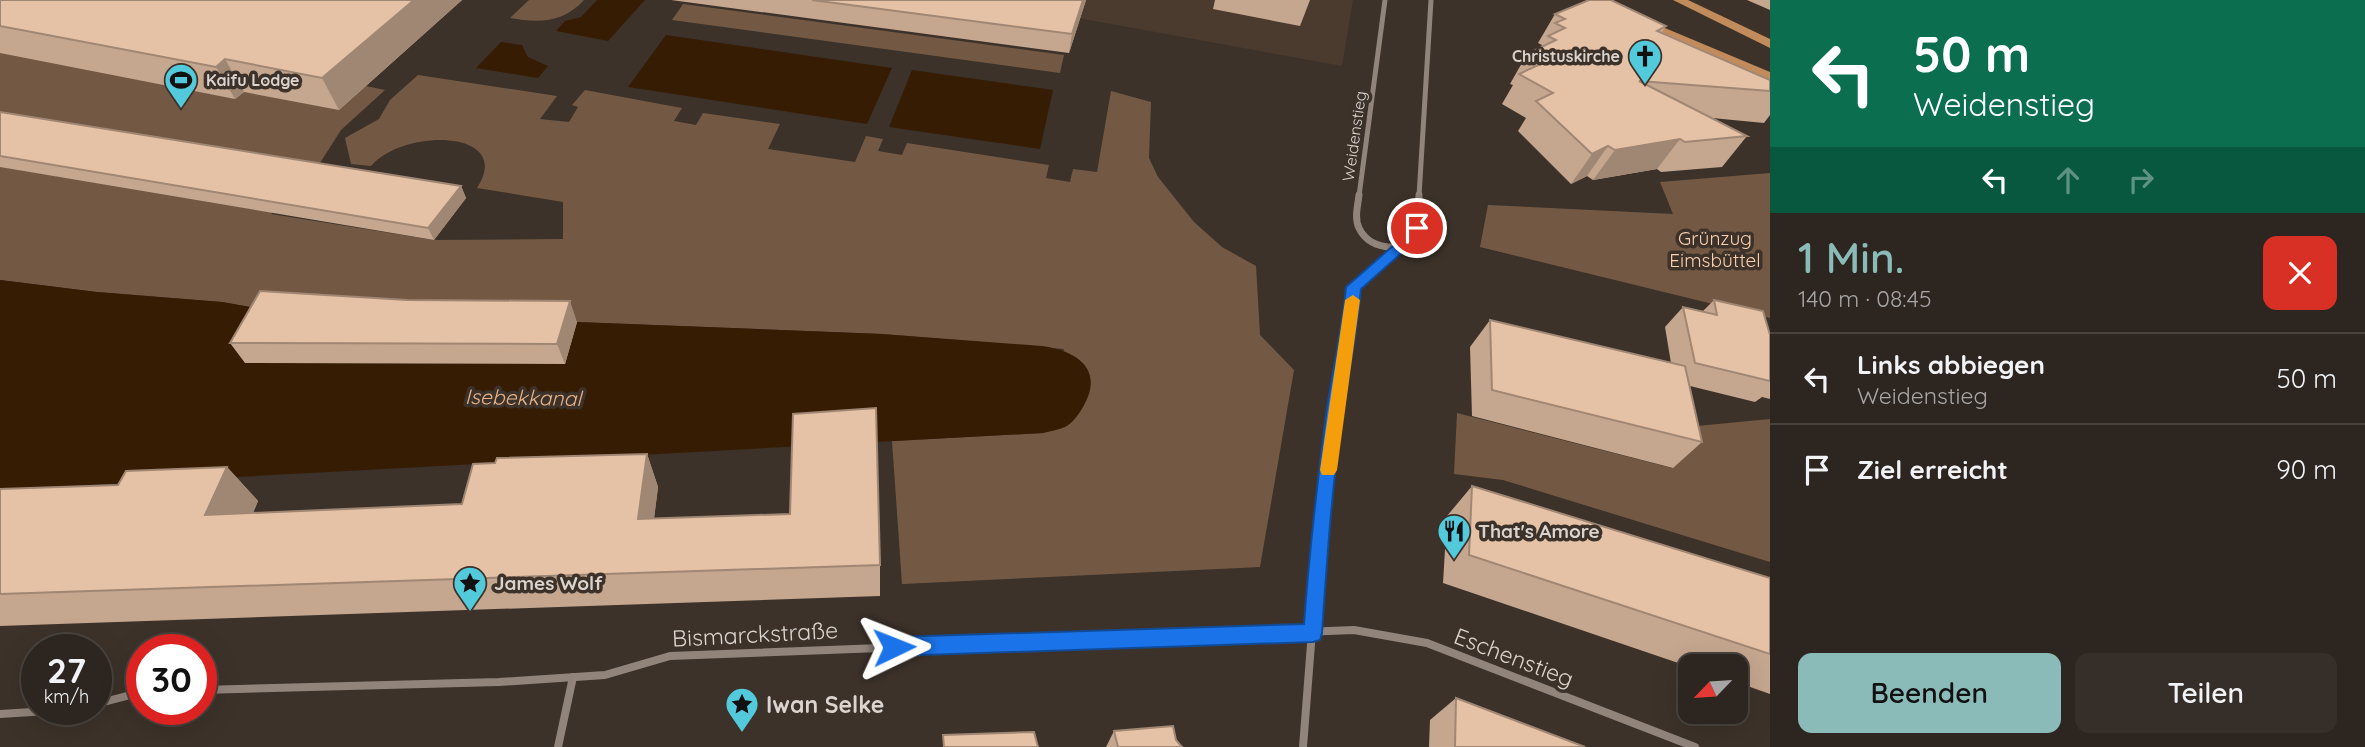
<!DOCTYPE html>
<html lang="de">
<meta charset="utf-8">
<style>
:root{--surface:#2d2620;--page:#352e29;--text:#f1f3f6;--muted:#a7a5a5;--line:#48433e;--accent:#8bbbb9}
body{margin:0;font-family:Quicksand,sans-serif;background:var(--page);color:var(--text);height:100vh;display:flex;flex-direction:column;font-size:26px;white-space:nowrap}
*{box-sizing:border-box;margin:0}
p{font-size:23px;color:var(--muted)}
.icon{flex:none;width:38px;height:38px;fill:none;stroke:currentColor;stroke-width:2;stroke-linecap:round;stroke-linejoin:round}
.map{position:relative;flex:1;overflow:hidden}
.side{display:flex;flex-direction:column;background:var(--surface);width:595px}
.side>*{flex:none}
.top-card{background:#0b6e4f;color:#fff;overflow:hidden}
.needle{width:46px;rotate:245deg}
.fabs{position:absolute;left:1678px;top:654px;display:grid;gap:14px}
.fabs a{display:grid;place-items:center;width:70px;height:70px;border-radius:14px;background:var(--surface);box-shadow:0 7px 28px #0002,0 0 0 2px var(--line);font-size:35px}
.speed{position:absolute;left:21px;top:634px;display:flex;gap:14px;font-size:35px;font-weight:700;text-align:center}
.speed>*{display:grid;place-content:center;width:91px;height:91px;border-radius:50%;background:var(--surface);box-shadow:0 7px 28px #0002,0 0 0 2px var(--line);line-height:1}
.speed small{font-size:18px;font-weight:400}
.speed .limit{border:10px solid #d22;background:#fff;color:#111}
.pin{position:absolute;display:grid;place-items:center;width:60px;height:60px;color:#fff;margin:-30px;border:4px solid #fff;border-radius:50%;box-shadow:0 2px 7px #0007}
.me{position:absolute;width:77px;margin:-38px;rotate:88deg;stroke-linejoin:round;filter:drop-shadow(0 0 5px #0008)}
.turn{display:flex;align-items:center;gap:24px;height:147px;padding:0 28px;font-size:32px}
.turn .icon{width:91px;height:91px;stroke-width:2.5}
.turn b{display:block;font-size:49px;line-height:60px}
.lanes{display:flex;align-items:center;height:66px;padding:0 28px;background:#0003;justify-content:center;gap:35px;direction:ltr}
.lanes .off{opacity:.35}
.round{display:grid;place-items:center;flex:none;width:74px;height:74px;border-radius:14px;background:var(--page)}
.overview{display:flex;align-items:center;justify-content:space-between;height:119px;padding:0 28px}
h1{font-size:42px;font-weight:600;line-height:52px;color:var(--accent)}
.cta{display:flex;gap:14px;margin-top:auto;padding:14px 28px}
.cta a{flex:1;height:80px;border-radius:14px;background:var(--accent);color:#111;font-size:28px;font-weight:600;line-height:80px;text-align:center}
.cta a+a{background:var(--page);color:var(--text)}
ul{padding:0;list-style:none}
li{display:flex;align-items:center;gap:21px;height:91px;padding:0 28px;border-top:2px solid var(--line)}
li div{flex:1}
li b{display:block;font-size:26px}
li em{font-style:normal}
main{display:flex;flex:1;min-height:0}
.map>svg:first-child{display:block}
.built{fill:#4b3a2e}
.green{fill:#735944}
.water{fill:#371c04}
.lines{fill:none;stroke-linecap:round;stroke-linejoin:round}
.street-far2{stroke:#91847b;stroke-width:5}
.street-far1{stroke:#91847b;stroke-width:7}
.street{stroke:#91847b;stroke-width:8}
.primary{fill:#c28b5b;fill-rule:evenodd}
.wall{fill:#c5a68f}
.shaded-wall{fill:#a08774}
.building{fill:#e5c1a6;stroke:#a08774;stroke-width:2}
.route{fill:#1a73e8;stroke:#114b97;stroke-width:2}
.slow{fill:#f59e0b}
.labels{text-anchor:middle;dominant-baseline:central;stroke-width:7;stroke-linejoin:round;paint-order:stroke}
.far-poi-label{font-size:16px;font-weight:bold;fill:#dad3ce;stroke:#3c322a;text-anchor:end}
.far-street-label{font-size:16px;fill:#dad3ce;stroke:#3c322a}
.park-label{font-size:19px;fill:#fbceac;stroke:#3c322a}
.poi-label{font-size:19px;font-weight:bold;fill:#dad3ce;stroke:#3c322a;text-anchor:start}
.water-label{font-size:21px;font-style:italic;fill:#eab388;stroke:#3c322a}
.near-street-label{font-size:23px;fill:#dad3ce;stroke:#3c322a}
.near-poi-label{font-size:23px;font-weight:bold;fill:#dad3ce;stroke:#3c322a;text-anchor:start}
</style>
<main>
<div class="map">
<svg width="1770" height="747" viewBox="0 0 1770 747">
<rect width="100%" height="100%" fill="#3c322a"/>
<polygon class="built" points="1015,0 1353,0 1342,66 1012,6"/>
<g class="green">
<path d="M0,0H462L366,86L385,90L341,130L318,166L271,214L434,240L563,239V202L477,188C515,130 405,127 371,166L351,164L345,138L379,119L390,100L418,75L557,96L540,119L569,122L578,107L572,105L585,90L682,108L674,121L696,125L703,113L780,124L768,149L855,162L866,136L883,139L878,151L902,155L907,143L1049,165L1046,178L1070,182L1073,169L1097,172L1111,91L1151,102L1149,158L1158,177L1194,222L1222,247L1256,266L1260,335L1294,370L1260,567L902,584L892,441L1043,433L1064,349L882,334L577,322L418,320L274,311L222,302L97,292L0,280Z"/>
<path d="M529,0H584C563,23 539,23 510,18Z"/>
<polygon points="683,4 1064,55 1060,73 672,20"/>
<polygon points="1770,173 1770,318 1480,247 1488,205 1673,214 1660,182"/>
<polygon points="1457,413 1672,468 1666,429 1770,419 1770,562 1503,480 1454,474"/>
</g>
<g class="water">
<polygon points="597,0 645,0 608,41 556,31 565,21 581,17"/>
<polygon points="666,35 892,68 867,124 628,87"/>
<polygon points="501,42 522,45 528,57 548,66 538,78 476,68"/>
<polygon points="912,70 1053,90 1040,149 889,127"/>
<path d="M0,280L97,292L222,302L274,311L246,363L565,364L577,322L882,334L1042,346C1077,351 1105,369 1083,407C1079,414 1072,424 1065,427C1058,430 1050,431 1043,433L0,490Z"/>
</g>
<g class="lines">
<g class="street-far2">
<polyline points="1359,196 1385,0"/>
<polyline points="1419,196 1431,0"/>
</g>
<g class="street-far1">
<path d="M1359,195C1358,205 1354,218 1359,228C1369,249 1399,253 1416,238L1419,195"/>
<polyline points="1331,441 1349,341 1354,287 1400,247"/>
</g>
<g class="street">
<polyline points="201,690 499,682 605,675 670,656 1354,630 1427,643 1695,747"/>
<polyline points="96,704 142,692"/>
<polyline points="0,714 80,709"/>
<polyline points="558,747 573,677"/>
<polyline points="1303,747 1318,554 1332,440"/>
</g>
<g class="primary">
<polygon points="1673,0 1688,0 1770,39 1770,48"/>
<polygon points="1641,18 1770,72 1770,81 1637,25 1635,22"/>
</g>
</g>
<g class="wall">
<polygon points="0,0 462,0 339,110 244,92 235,99 0,53"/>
<polygon points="671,0 1086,0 1069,53"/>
<polygon points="1215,0 1310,0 1300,26 1213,9"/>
<polygon points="1747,0 1770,0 1770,10"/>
<polygon points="1555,14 1666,26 1662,32 1770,80 1770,115 1764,123 1712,118 1747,136 1722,167 1661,172 1657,169 1593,180 1587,176 1571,184 1518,131 1526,118 1502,104 1513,85 1510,84 1527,54 1540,48 1542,45 1538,43"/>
<polygon points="0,112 461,186 466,198 434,240 0,167"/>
<polygon points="1714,300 1770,335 1770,399 1762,397 1755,402 1690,386 1702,442 1673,468 1472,416 1470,347 1490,320 1671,363 1665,327 1683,307 1703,311"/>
<polygon points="577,322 565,364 245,363 230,343"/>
<polygon points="647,454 658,487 654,518 880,565 880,596 0,626 0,489 118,485 227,467 258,501 253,513 462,504 495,463"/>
<polygon points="1472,486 1770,578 1770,694 1736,682 1736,667 1690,667 1443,583 1447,516"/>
<polygon points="1456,698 1585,747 1429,747 1430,720"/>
<polygon points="1114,731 1176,740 1182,747 1106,747"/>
</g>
<g class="shaded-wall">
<polygon points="414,0 462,0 339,110 322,78"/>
<polygon points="1083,0 1086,0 1069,53 1072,34"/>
<polygon points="225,59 244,92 235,99 216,67"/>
<polygon points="1680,139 1657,169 1593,180 1615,150"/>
<polygon points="1608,146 1587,176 1571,184 1592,154"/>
<polygon points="461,186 466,198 434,240 428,228"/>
<polygon points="570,301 577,322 565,364 557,344"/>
<polygon points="647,454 658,487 650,551 638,519"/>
<polygon points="227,467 258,501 238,547 205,515"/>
</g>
<g class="building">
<polygon points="0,0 414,0 322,78 225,59 216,67 0,26"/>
<polygon points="812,0 1083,0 1072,34"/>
<polygon points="1589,0 1611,0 1666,26 1657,31 1770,80 1770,91 1639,81 1747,136 1685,142 1680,139 1615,150 1608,146 1592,154 1536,101 1553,93 1519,74 1543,63 1527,54 1556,40 1548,36 1565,28 1555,23 1565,19 1555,14"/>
<polygon points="0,112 461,186 428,228 0,156"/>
<polygon points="260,291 407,300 570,301 557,344 230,343"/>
<polygon points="1714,300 1763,311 1770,335 1770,381 1695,363 1683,307 1717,315"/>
<polygon points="1490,320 1685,366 1702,442 1492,390"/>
<polygon points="876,408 880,565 0,594 0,489 118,485 126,471 227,467 205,515 462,504 473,464 495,463 497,458 647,454 638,519 790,514 793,414"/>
<polygon points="1472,486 1770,578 1770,654 1469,555"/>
<polygon points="1456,698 1585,747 1455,747"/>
<polygon points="1173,726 1176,740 1182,747 1118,747 1114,731"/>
<polygon points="1034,732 1038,747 944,747 943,735"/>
</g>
<path class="route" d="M1417,224L1424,228L1418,246L1405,250L1361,289C1357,331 1349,371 1343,412C1332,485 1327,560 1322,633L1320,640L1313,642L894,656L887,653L884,647L887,640L894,637L1304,624C1309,554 1317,485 1326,415C1332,372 1342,331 1346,287L1395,244L1406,239L1412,225Z"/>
<polygon class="slow" points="1353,295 1360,300 1337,470 1334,475 1322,475 1320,470 1345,300"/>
<defs>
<symbol id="church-pin" viewBox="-11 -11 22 30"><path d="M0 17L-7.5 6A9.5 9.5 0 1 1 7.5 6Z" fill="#53cadc" stroke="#3c322a"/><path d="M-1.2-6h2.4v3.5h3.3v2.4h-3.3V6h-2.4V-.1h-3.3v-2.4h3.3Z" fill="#111"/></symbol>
<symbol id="stadium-pin" viewBox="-11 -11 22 30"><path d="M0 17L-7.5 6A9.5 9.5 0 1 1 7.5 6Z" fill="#53cadc" stroke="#3c322a"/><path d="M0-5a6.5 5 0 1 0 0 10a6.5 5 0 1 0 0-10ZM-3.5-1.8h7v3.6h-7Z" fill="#111"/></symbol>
<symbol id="restaurant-pin" viewBox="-11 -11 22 30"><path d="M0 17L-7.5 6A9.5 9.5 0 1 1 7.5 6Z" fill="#53cadc" stroke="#3c322a"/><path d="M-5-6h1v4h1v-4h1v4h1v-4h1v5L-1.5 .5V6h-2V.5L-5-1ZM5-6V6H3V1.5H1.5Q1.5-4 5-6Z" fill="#111"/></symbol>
<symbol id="sight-pin" viewBox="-11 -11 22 30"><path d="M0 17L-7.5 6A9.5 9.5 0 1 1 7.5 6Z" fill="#53cadc" stroke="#3c322a"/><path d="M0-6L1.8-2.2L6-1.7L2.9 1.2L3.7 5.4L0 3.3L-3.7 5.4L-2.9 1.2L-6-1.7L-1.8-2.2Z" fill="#111"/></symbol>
</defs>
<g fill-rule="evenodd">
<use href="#church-pin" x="1626" y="37" width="38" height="52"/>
<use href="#stadium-pin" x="162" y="61" width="38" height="52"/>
<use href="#restaurant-pin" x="1435" y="512" width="38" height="52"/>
<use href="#sight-pin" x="451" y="564" width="38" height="52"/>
<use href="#sight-pin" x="723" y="685" width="38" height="52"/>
</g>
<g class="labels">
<g class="far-poi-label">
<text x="1620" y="56">Christuskirche</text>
<text x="206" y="80" text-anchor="start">Kaifu Lodge</text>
</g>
<g class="far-street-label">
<text transform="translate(1354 136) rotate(-82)">Weidenstieg</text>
</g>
<g class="park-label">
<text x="1715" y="238">Grünzug<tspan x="1715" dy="22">Eimsbüttel</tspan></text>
</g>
<g class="poi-label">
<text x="1478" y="531">That's Amore</text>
<text x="494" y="583">James Wolf</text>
</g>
<g class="water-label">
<text transform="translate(523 397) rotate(1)">Isebekkanal</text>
</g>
<g class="near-street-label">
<text transform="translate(755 634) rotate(-3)">Bismarckstraße</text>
<text transform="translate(1514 657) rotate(21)">Eschenstieg</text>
</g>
<g class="near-poi-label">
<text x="766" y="704">Iwan Selke</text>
</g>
</g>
</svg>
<div class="fabs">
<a><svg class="needle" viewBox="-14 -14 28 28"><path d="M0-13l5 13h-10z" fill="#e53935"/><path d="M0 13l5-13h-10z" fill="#a7a5a5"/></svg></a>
</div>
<div class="speed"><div>27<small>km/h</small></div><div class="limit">30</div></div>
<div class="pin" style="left:1417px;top:228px;background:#d93025"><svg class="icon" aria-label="arrive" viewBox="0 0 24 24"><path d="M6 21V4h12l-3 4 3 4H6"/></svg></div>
<svg class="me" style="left:894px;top:647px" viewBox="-20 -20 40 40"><path d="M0-17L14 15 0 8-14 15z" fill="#1a73e8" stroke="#fff" stroke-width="4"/></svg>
</div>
<section class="side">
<div class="top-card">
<div class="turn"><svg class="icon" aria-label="left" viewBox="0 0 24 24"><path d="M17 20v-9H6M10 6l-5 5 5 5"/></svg><div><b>50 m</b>Weidenstieg</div></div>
<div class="lanes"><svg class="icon" aria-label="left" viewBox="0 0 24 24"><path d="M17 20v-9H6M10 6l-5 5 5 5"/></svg><svg class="icon off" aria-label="ahead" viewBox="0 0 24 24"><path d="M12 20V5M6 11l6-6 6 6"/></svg><svg class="icon off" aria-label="right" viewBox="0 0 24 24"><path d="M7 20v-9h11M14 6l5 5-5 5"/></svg></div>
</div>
<div class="overview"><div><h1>1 Min.</h1><p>140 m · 08:45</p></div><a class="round" style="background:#d93025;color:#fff"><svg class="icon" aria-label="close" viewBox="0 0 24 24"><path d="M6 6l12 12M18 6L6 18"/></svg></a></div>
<ul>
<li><svg class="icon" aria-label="left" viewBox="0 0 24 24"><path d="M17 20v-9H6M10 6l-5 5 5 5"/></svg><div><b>Links abbiegen</b><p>Weidenstieg</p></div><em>50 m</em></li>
<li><svg class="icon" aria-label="arrive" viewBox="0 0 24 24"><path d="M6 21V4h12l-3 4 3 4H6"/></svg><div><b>Ziel erreicht</b></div><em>90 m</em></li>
</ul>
<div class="cta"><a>Beenden</a><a>Teilen</a></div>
</section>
</main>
